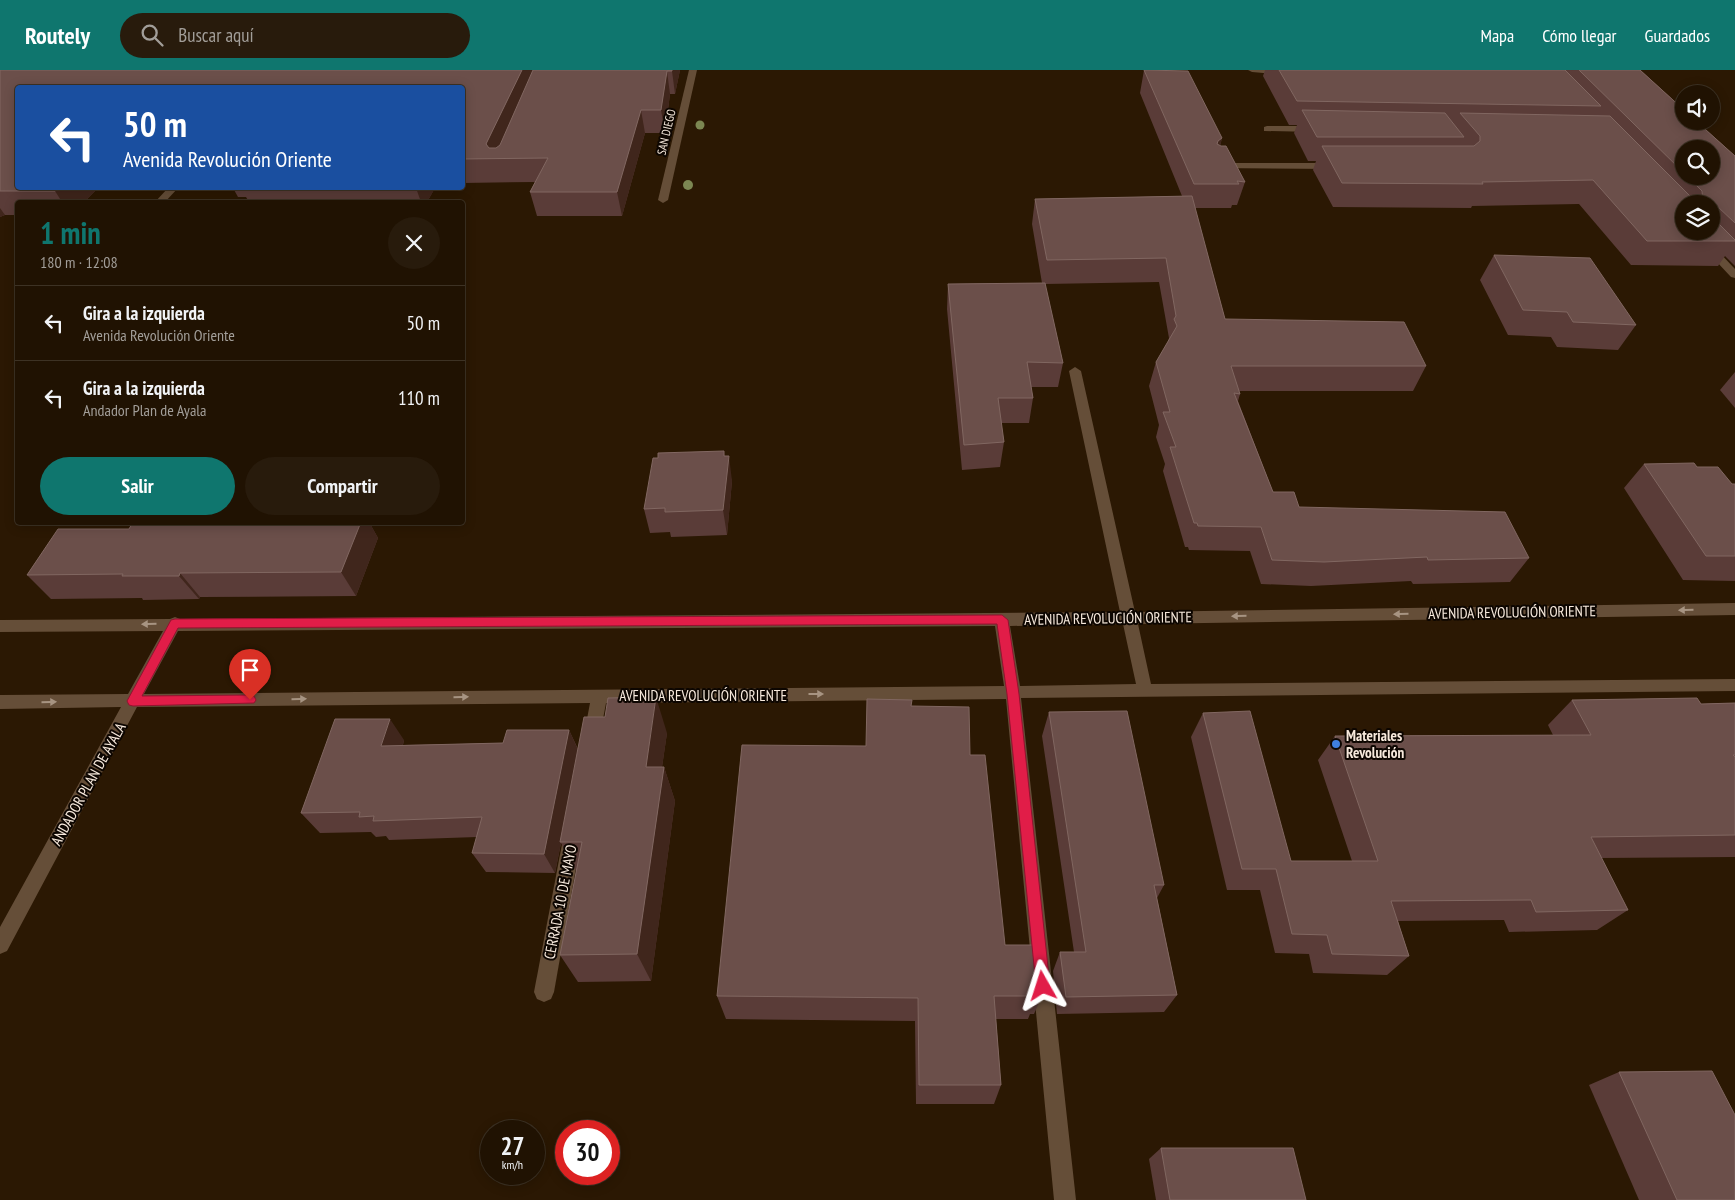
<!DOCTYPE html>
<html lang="es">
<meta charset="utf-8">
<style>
:root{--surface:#201202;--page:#281b0c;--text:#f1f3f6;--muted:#a29e99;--line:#3d3224;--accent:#0f766e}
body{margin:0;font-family:"PT Sans Narrow",sans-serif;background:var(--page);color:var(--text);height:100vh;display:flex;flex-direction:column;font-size:19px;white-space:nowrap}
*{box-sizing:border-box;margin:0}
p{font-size:16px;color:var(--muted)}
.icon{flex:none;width:28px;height:28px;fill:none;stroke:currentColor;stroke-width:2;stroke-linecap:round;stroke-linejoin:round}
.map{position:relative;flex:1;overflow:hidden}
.side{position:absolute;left:15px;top:130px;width:450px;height:325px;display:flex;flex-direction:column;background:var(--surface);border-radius:5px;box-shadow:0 2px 12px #0003,0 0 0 1px var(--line)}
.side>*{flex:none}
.banner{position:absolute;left:15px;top:15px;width:450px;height:105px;border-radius:5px;box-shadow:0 2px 12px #0003,0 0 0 1px var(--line);background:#1a4fa0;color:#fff;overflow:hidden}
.controls{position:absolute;left:1675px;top:15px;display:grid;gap:10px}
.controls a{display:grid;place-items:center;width:45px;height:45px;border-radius:50%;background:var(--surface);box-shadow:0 2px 12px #0003,0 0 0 1px var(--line);font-size:25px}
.speed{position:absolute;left:480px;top:1050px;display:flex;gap:10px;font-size:25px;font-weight:700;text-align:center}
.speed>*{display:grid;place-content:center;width:65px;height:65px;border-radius:50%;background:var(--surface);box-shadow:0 2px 12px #0003,0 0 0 1px var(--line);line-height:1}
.speed small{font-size:12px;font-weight:400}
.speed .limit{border:8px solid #d22;background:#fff;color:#111}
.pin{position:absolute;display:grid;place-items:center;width:42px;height:42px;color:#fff;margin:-51px -21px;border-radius:50% 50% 50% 0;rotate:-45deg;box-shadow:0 0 5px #0007}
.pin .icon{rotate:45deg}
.me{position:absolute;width:55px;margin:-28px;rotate:354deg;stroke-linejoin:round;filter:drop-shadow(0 0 4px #0008)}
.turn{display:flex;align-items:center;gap:18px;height:105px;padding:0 25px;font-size:22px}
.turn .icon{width:65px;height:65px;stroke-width:2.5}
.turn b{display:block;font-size:35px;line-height:42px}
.round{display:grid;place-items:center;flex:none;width:52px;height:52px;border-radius:26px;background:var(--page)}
.overview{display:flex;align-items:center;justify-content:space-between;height:85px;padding:0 25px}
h1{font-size:30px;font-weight:700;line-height:38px;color:var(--accent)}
.primary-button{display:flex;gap:10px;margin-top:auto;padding:10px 25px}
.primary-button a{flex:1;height:58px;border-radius:30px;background:var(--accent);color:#fff;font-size:20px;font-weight:700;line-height:58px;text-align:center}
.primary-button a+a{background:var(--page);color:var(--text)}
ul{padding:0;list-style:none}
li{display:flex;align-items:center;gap:15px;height:75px;padding:0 25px;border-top:1px solid var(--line)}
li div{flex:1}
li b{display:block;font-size:19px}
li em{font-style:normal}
header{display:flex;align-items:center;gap:30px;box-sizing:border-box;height:70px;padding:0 25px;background:var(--accent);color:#fff}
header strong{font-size:24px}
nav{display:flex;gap:28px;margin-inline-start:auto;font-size:18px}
.search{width:350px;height:45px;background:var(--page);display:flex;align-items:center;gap:12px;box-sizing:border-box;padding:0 18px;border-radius:28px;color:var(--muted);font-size:19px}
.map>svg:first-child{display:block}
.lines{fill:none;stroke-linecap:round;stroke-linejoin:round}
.minor{fill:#654e38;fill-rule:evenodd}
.tree{fill:#7c8752}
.wall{fill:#5a3c38;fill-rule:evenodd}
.shaded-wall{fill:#40261c}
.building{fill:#6b4f4a;stroke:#816761}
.oneway{fill:#a79482}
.route{fill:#e11d48;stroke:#92132f}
.shop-dot{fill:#3f7fe0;stroke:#0d0601;stroke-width:2}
.labels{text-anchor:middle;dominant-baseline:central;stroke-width:4;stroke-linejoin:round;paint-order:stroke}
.far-street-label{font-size:12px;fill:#f7e9dc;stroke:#0d0601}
.street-label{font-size:15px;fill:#f7e9dc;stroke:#0d0601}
.poi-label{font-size:15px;font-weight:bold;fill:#f7e9dc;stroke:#0d0601;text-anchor:start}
</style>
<header>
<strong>Routely</strong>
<div class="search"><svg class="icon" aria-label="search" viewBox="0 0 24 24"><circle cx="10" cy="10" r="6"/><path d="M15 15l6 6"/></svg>Buscar aquí</div>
<nav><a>Mapa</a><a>Cómo llegar</a><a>Guardados</a></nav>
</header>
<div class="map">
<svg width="1735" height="1130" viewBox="0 0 1735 1130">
<rect width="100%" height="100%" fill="#2b1803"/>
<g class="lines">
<g class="minor">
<polygon points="689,0 697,0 668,130 663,133 658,130"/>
<polygon points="1248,0 1287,0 1289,2 1285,5 1252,2"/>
<polygon points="1267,56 1316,56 1321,59 1316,62 1264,61 1264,57"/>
<polygon points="1217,93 1333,93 1338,96 1333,99 1214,98 1212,96"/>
<polygon points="168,118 178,118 165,132 155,132"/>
<polygon points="1688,161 1699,161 1735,199 1735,208 1731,207"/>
<path d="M1075,297L1081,301L1135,542L1735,533V545L1138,554L1151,614L1735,609V621L1021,628L1076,1130H1054L1006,629L606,633L600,665L598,670L592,672L586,670L584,665L590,633L137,637L7,881L0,884V857L121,637L0,639V625L128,624L163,561L0,562V550L170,549L175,547L180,549L1120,542L1069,301ZM1123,554L1136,614L1020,616L1010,556ZM995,556L1004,616L144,624L178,561Z"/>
<polygon points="572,761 578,763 581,769 554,922 551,929 544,932 537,929 534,922 563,769 566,763"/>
</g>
</g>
<g class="tree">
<circle cx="700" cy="55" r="4.5"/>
<circle cx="688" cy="115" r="5"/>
</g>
<g class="wall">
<polygon points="0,0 680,0 675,24 670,24 665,63 645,63 622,146 537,146 530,122 535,112 462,113 462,18 18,18 18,118 98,118 84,132 18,132 18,145 5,145 0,147"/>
<polygon points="1144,0 1222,68 1220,76 1245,112 1237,135 1232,135 1231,138 1195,138 1225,249 1426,296 1413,321 1239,321 1240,324 1238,331 1273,422 1299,437 1529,488 1510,512 1413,514 1411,511 1311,516 1261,514 1250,481 1189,480 1188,477 1185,477 1163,401 1165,394 1156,367 1159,355 1149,316 1156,292 1168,272 1169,268 1159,212 1045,214 1063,293 1058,317 1031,317 1033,328 1029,353 1001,353 1004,372 1000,397 962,400 947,239 948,214 1042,213 1032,154 1035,129 1182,126 1140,23"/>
<path d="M1265,0H1640L1735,86V196L1725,186L1718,196L1631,195L1579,134L1472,136L1471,138L1333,137L1313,100L1316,91H1308L1294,63L1297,55H1289L1263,6ZM1684,79L1711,106H1684ZM1684,134H1711V161Z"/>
<polygon points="233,118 435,118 427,132 249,132 246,127 238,127"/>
<polygon points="1494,185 1636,255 1618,280 1557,277 1551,267 1508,265 1480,210"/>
<polygon points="1735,302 1735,338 1720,320"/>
<polygon points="724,386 732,411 727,465 671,467 670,462 650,463 644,439"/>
<polygon points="1644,394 1697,397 1732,414 1735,414 1735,511 1683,510 1624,418"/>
<polygon points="133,452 369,452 378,468 356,526 200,527 199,529 143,530 142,528 51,529 27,505 129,459"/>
<polygon points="1572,630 1701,634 1735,633 1735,787 1601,788 1628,840 1597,860 1509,862 1504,850 1398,851 1409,886 1387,905 1313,903 1309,884 1275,883 1260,820 1227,820 1191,667 1203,643 1291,791 1352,791 1318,690 1335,666 1553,665 1548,655"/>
<polygon points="911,636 970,685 1005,875 1044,921 1034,944 1030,944 1028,949 996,949 1001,1015 994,1034 916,1034 915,951 726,949 717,926 866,676"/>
<polygon points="1049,642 1164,815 1157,828 1177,925 1164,942 1057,944 1053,901 1060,882 1074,882 1042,666"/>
<polygon points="569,660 578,679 667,663 662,697 664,697 675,731 651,911 578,912 560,885 576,801 561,773 555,803 486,802 472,783 477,767 389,770 386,766 376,767 371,762 320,763 301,743 404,670 403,675 503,673"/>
<polygon points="1619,1002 1735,1130 1639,1130 1589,1015"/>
<polygon points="1161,1078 1306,1130 1156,1130 1149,1089"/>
</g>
<g class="shaded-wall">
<polygon points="522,0 538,0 497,89 491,89 486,74"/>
<polygon points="672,0 680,0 675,24 672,1"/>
<polygon points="667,1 670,24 665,63 661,40"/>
<polygon points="641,40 645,63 622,146 617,122"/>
<polygon points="1222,68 1216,92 1218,71"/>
<polygon points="59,118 98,118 84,132 62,132 55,121"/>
<polygon points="416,118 435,118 427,132 421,132"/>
<polygon points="0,138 5,145 0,147"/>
<polygon points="724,381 727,404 729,386 732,411 727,465 723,440"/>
<polygon points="361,452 369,452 378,468 356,526 341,502"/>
<polygon points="180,503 200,527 199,529 179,506"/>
<polygon points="656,627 667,663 657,731 646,697"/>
<polygon points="390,649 404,670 397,697 381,676"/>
<polygon points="569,660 579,682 560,772 561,773 555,803 544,784"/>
<polygon points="664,697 675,731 651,911 637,884"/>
</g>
<g class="building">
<polygon points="0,0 522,0 486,74 489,78 496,78 500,75 533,0 672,0 672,1 667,1 661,40 641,40 617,122 530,122 548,88 462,89 462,18 18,18 18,118 59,118 55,121 0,121"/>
<polygon points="1144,0 1188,1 1222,68 1218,71 1217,74 1221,76 1226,76 1245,112 1237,111 1239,114 1194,114"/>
<polygon points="1279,0 1565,0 1601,36 1297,31"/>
<polygon points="1579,0 1640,0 1684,40 1684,51 1696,51 1735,86 1735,153 1717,136 1711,135 1711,134 1684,134 1684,161 1711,161 1711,146 1735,170 1735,171 1647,171 1593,110 1482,112 1483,114 1342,113 1322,76 1474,76 1480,71 1480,66 1460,43 1610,46 1695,131 1700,133 1703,131 1702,121 1687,106 1711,106 1711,79 1684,79 1684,103"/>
<polygon points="1302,40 1445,43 1464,67 1317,67"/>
<polygon points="1192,126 1225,249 1404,252 1426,296 1231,296 1240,324 1234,323 1273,422 1294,422 1299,437 1505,442 1529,488 1428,490 1427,487 1324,492 1272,490 1261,457 1198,456 1197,453 1194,453 1170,377 1176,377 1163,342 1170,342 1156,292 1177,256 1174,249 1176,246 1166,188 1047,190 1035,129"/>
<polygon points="1494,185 1590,188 1636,255 1573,252 1567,242 1523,240"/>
<polygon points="1045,213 1063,293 1027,292 1033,328 998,328 1004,372 964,375 948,214"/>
<polygon points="724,381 724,386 729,386 723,440 665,442 665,438 644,439 653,388 658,388 658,383"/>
<polygon points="1694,393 1697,397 1718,397 1732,414 1735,414 1735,486 1706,486 1644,394"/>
<polygon points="133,452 361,452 341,502 180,503 179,506 122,506 123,504 27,505 58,459 129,459"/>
<polygon points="656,627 646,697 664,697 637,884 560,885 582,772 560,772 584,647 605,647 608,628"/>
<polygon points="1697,628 1701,634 1735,633 1735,685 1733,685 1735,687 1735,765 1591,767 1628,840 1536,842 1531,830 1391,831 1409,886 1332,884 1327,865 1292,864 1276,799 1242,799 1203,643 1250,641 1291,791 1378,791 1335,666 1591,665 1572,630"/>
<polygon points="867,629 912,630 911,636 969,637 970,685 985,685 1005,875 1039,875 1044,921 1037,921 1037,926 994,926 1001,1015 919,1015 918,928 717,926 742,675 866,676"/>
<polygon points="1127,641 1164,815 1154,815 1177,925 1066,927 1060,882 1086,882 1049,642"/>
<polygon points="335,649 390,649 381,676 503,673 507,660 569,660 544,784 472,783 482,747 373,751 374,746 359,747 360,742 301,743"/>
<polygon points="1712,1001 1735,1045 1735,1130 1677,1130 1619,1002"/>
<polygon points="1161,1078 1293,1078 1306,1130 1170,1130"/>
</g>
<defs><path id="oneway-solid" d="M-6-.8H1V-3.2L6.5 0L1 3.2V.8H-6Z" transform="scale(1.25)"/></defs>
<g class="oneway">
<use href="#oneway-solid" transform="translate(1686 540) rotate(179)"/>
<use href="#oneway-solid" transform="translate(1401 544) rotate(179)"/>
<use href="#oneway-solid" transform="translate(1239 546) rotate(179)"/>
<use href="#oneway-solid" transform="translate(149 554) rotate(179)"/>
<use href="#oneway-solid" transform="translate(816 624)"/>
<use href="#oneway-solid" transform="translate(461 627) rotate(-1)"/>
<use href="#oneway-solid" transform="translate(299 629) rotate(-1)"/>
<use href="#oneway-solid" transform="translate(49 632) rotate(-1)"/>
</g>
<polygon class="route" points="1002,545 1008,550 1019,624 1050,916 1048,921 1043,923 1038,921 1036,916 1007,624 997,554 178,558 142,626 250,625 254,626 256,630 254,633 133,636 129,635 127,631 171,550 175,549"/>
<circle class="shop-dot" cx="1336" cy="674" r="5"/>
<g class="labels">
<g class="far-street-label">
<text transform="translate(666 62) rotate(-77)">SAN DIEGO</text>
</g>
<g class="street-label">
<text transform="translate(1512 542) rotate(-1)">AVENIDA REVOLUCIÓN ORIENTE</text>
<text transform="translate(1108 548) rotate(-1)">AVENIDA REVOLUCIÓN ORIENTE</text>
<text x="703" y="625">AVENIDA REVOLUCIÓN ORIENTE</text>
<text transform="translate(88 714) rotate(-61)">ANDADOR PLAN DE AYALA</text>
<text transform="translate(560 832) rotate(-79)">CERRADA 10 DE MAYO</text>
</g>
<g class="poi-label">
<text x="1346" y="665">Materiales<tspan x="1346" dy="17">Revolución</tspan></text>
</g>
</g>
</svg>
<div class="controls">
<a><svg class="icon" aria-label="sound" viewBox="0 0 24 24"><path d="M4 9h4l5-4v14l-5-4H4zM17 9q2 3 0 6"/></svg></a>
<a><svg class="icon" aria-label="search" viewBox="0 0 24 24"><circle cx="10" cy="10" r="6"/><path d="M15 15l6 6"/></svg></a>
<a><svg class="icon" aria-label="layers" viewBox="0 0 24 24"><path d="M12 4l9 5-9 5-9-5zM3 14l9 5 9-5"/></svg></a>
</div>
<div class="speed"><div>27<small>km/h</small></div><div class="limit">30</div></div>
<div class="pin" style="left:250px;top:630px;background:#d93025"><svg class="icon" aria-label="arrive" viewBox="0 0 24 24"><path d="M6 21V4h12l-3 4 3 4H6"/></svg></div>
<svg class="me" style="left:1043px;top:916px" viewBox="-20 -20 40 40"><path d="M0-17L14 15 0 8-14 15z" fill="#e11d48" stroke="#fff" stroke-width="4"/></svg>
<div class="banner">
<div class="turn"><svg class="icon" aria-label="left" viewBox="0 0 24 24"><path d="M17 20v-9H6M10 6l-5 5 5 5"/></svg><div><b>50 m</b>Avenida Revolución Oriente</div></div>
</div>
<section class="side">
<div class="overview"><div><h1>1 min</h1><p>180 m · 12:08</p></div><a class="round"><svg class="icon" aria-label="close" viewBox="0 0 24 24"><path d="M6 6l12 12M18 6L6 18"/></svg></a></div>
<ul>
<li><svg class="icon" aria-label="left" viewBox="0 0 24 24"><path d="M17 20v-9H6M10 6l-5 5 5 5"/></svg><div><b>Gira a la izquierda</b><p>Avenida Revolución Oriente</p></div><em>50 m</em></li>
<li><svg class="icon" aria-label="left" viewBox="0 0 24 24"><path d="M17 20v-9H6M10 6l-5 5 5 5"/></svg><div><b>Gira a la izquierda</b><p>Andador Plan de Ayala</p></div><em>110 m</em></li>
</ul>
<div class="primary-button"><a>Salir</a><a>Compartir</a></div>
</section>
</div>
